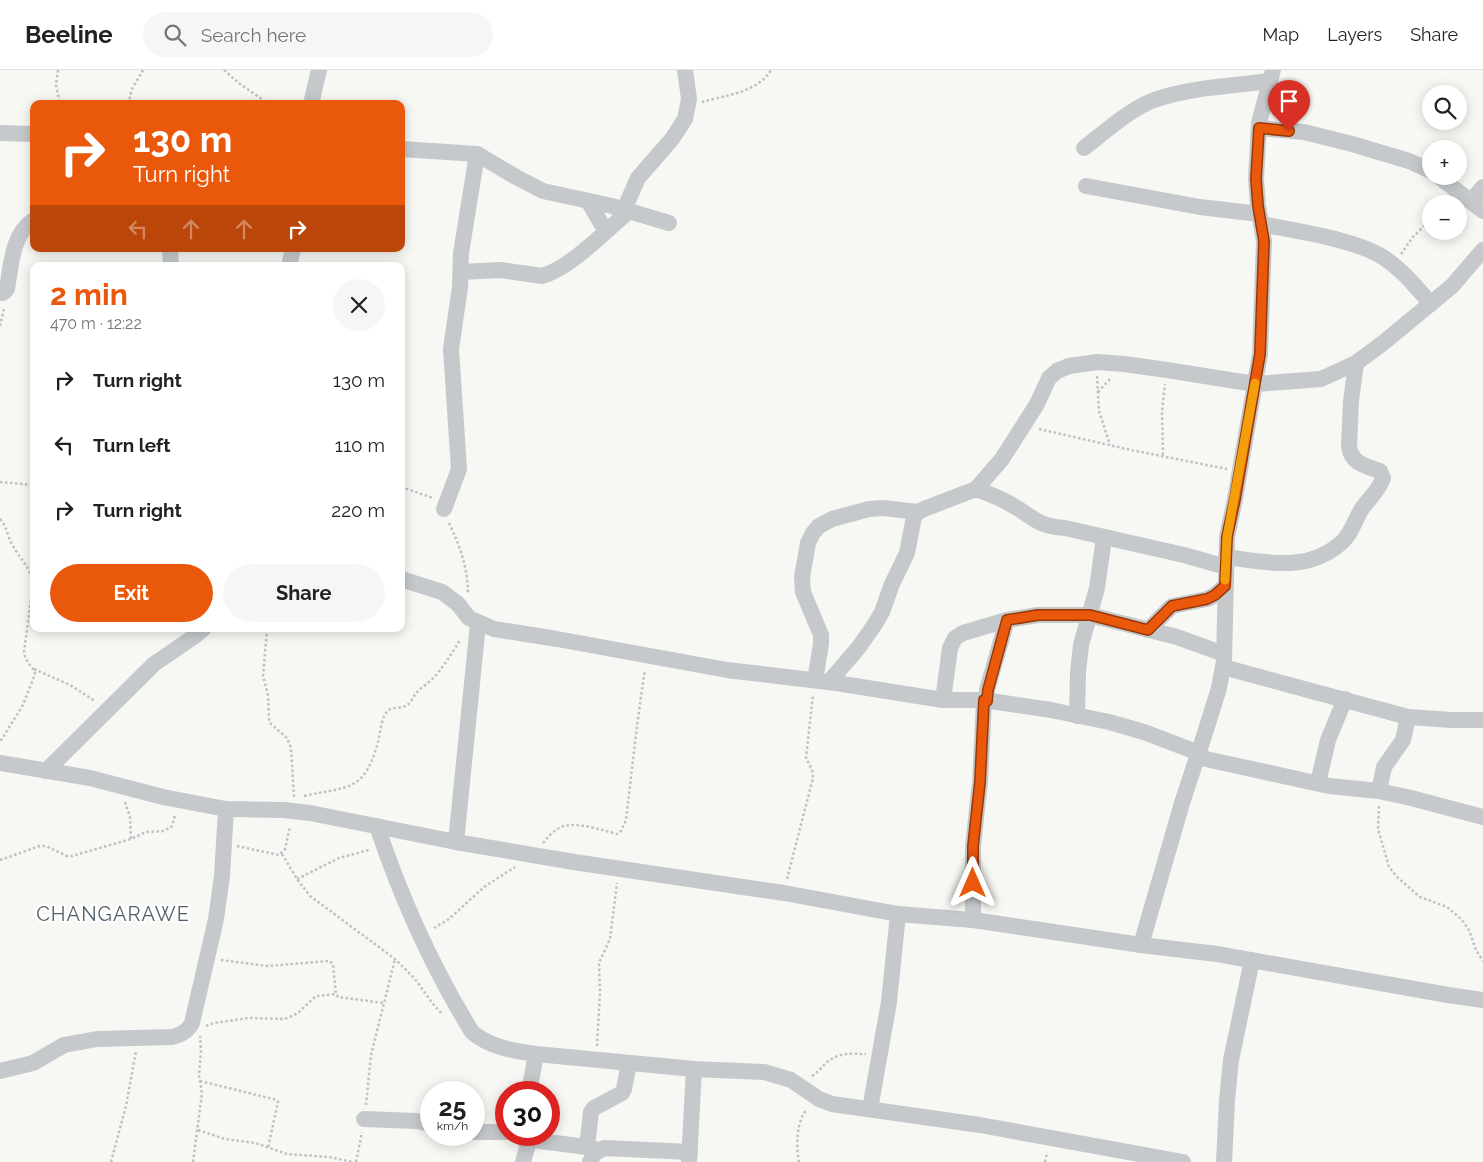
<!DOCTYPE html>
<meta charset="utf-8">
<style>
:root{--surface:#fff;--page:#f6f6f6;--text:#222;--muted:#767676;--line:#e0e0e0;--accent:#ea580c}
body{margin:0;font-family:Raleway,sans-serif;background:var(--page);color:var(--text);height:100vh;display:flex;flex-direction:column;font-size:19px;white-space:nowrap}
*{box-sizing:border-box;margin:0}
p{font-size:16px;color:var(--muted)}
.icon{flex:none;width:28px;height:28px;fill:none;stroke:currentColor;stroke-width:2;stroke-linecap:round;stroke-linejoin:round}
.map{position:relative;flex:1;overflow:hidden}
.sheet{position:absolute;left:30px;top:192px;width:375px;height:370px;display:flex;flex-direction:column;background:var(--surface);border-radius:10px;box-shadow:0 2px 12px #0003}
.sheet>*{flex:none}
.guide{position:absolute;left:30px;top:30px;width:375px;height:152px;border-radius:10px;box-shadow:0 2px 12px #0003;background:#ea580c;color:#fff;overflow:hidden}
.controls{position:absolute;left:1422px;top:15px;display:grid;gap:10px}
.controls a{display:grid;place-items:center;width:45px;height:45px;border-radius:50%;background:var(--surface);box-shadow:0 2px 12px #0003;font-size:25px}
.speed{position:absolute;left:420px;top:1011px;display:flex;gap:10px;font-size:25px;font-weight:700;text-align:center}
.speed>*{display:grid;place-content:center;width:65px;height:65px;border-radius:50%;background:var(--surface);box-shadow:0 2px 12px #0003;line-height:1}
.speed small{font-size:12px;font-weight:400}
.speed .limit{border:8px solid #d22;background:#fff;color:#111}
.pin{position:absolute;display:grid;place-items:center;width:42px;height:42px;color:#fff;margin:-51px -21px;border-radius:50% 50% 50% 0;rotate:-45deg;box-shadow:0 0 5px #0007}
.pin .icon{rotate:45deg}
.me{position:absolute;width:55px;margin:-28px;rotate:0deg;stroke-linejoin:round;filter:drop-shadow(0 0 4px #0008)}
.turn{display:flex;align-items:center;gap:18px;height:105px;padding:0 20px;font-size:22px}
.turn .icon{width:65px;height:65px;stroke-width:2.5}
.turn b{display:block;font-size:35px;line-height:42px}
.lanes{display:flex;align-items:center;height:48px;padding:0 20px;background:#0003;justify-content:center;gap:25px;direction:ltr}
.lanes .off{opacity:.35}
.round{display:grid;place-items:center;flex:none;width:52px;height:52px;border-radius:26px;background:var(--page)}
.overview{display:flex;align-items:center;justify-content:space-between;height:85px;padding:0 20px}
h1{font-size:30px;font-weight:700;line-height:38px;color:var(--accent)}
.action{display:flex;gap:10px;margin-top:auto;padding:10px 20px}
.action a{flex:1;height:58px;border-radius:30px;background:var(--accent);color:#fff;font-size:20px;font-weight:700;line-height:58px;text-align:center}
.action a+a{background:var(--page);color:var(--text)}
ul{padding:0;list-style:none}
li{display:flex;align-items:center;gap:15px;height:65px;padding:0 20px}
li div{flex:1}
li b{display:block;font-size:19px}
li em{font-style:normal}
header{display:flex;align-items:center;gap:30px;box-sizing:border-box;height:70px;padding:0 25px;background:var(--surface);border-bottom:1px solid var(--line)}
header strong{font-size:24px}
nav{display:flex;gap:28px;margin-inline-start:auto;font-size:18px}
.search{width:350px;height:45px;background:var(--page);display:flex;align-items:center;gap:12px;box-sizing:border-box;padding:0 18px;border-radius:28px;color:var(--muted);font-size:19px}
.map>svg:first-child{display:block}
.lines{fill:none;stroke-linecap:round;stroke-linejoin:round}
.path{stroke:#bec1c3;stroke-width:2.5;stroke-dasharray:2.5 2.5;stroke-linecap:butt}
.minor{stroke:#c5c9cc;stroke-width:16}
.route-casing{stroke:#983908;stroke-width:12}
.route{stroke:#ea580c;stroke-width:9}
.slow{stroke:#f59e0b;stroke-width:9}
.labels{text-anchor:middle;dominant-baseline:central;stroke-width:5;stroke-linejoin:round;paint-order:stroke}
.quarter-label{font-size:20px;letter-spacing:1px;fill:#53606b;stroke:#fff}
</style>
<header>
<strong>Beeline</strong>
<div class="search"><svg class="icon" aria-label="search" viewBox="0 0 24 24"><circle cx="10" cy="10" r="6"/><path d="M15 15l6 6"/></svg>Search here</div>
<nav><a>Map</a><a>Layers</a><a>Share</a></nav>
</header>
<div class="map">
<svg width="1483" height="1092" viewBox="0 0 1483 1092">
<rect width="100%" height="100%" fill="#f7f7f4"/>
<g class="lines">
<g class="path">
<polyline points="58,0 56,15 60,34"/>
<polyline points="224,0 240,14 269,34"/>
<path d="M702,32C726,25 757,23 771,0"/>
<polyline points="128,34 132,19 143,0"/>
<polyline points="1401,184 1413,167 1431,149"/>
<polyline points="118,196 118,195"/>
<polyline points="0,256 4,238"/>
<polyline points="1097,306 1099,341 1110,375"/>
<polyline points="1098,322 1111,308"/>
<polyline points="1039,359 1131,380 1227,399"/>
<polyline points="1163,385 1162,341 1165,314"/>
<polyline points="0,412 34,415"/>
<polyline points="401,417 433,428"/>
<path d="M0,449C7,456 7,466 12,474C20,490 30,495 33,514L24,582C26,595 33,595 35,604L23,635L0,672"/>
<path d="M449,453C460,476 468,498 468,524"/>
<polyline points="267,559 263,606 268,625 269,649 270,653 287,668 291,678 294,727"/>
<polyline points="34,599 70,615 95,631"/>
<path d="M304,726C348,716 364,723 378,672C380,664 381,650 386,643C391,635 400,640 407,635C411,633 413,627 416,623C422,617 430,612 436,605C445,594 453,582 460,570"/>
<polyline points="125,732 130,747 131,769"/>
<polyline points="1379,736 1378,759 1389,797 1397,807 1420,827 1447,837 1461,849 1469,860 1476,880 1483,891"/>
<path d="M543,773C548,767 554,760 561,757C575,751 602,760 617,764L621,761L626,750C632,700 637,650 645,600"/>
<polyline points="237,776 279,785 285,779 290,756"/>
<polyline points="282,784 297,809 310,826 395,889 415,909 433,934 443,945"/>
<polyline points="0,790 40,776 46,776 67,786 72,786 131,769 146,762 164,761 172,756 175,745"/>
<polyline points="297,809 339,788 369,780"/>
<polyline points="787,809 813,708 812,700 806,688 813,625"/>
<polyline points="434,858 449,849 484,817 515,797"/>
<polyline points="221,890 268,896 329,891 333,894 336,924 338,927 384,933"/>
<polyline points="206,956 214,953 249,948 285,949 298,943 316,926 336,924"/>
<polyline points="597,976 600,922 599,893 610,869 617,813"/>
<path d="M812,1006C819,1002 823,994 830,990C841,982 854,984 866,984"/>
<polyline points="200,1011 277,1030 278,1032 268,1078"/>
<polyline points="366,1035 371,985 395,889"/>
<polyline points="198,1060 225,1069 255,1073 287,1084 329,1087 353,1092"/>
<polyline points="111,1092 126,1036 136,981"/>
<polyline points="193,1092 202,1023 199,1005 201,980 200,966"/>
<polyline points="356,1092 362,1062"/>
<path d="M799,1092C796,1076 796,1052 807,1039"/>
<polyline points="1045,1092 1047,1082"/>
</g>
<g class="minor">
<polyline points="311,34 319,0"/>
<polyline points="1259,58 1304,62 1352,74 1409,91 1431,101"/>
<polyline points="0,63 34,64"/>
<path d="M1084,78C1105,62 1132,37 1157,29C1193,17 1233,16 1270,11"/>
<polyline points="401,79 477,84 516,107 543,121 612,136 669,153"/>
<polyline points="1438,106 1483,141"/>
<polyline points="1086,116 1200,137 1259,144"/>
<polyline points="588,131 605,160"/>
<polyline points="1471,131 1483,117"/>
<polyline points="624,140 638,108 672,69 685,49 689,29 685,0"/>
<path d="M1261,154C1295,161 1361,170 1387,190C1404,202 1417,218 1431,234"/>
<polyline points="170,179 171,196"/>
<polyline points="289,196 293,179"/>
<path d="M462,202L500,200L542,206C569,199 607,160 629,141"/>
<path d="M0,223H3L7,219C11,196 12,163 34,150"/>
<path d="M976,419C989,424 1001,428 1012,435C1035,448 1037,456 1065,458L1184,485L1226,497"/>
<polyline points="444,439 459,399 451,279 460,217 461,183 477,84"/>
<path d="M1226,487C1266,492 1307,503 1341,473C1351,465 1355,450 1361,440C1368,429 1379,421 1383,408L1380,401C1366,396 1352,394 1349,377L1351,331L1356,293"/>
<polyline points="401,509 442,522 458,534 469,548 494,559 557,569 727,600 836,613 943,630 984,630 1051,640 1109,652 1144,662 1199,683"/>
<polyline points="1148,560 1172,536 1207,529 1215,525 1225,516"/>
<polyline points="1223,597 1408,647 1452,650 1483,650"/>
<polyline points="815,610 821,574 821,565 803,522 802,507 808,473 813,463 819,456 832,449 869,439 883,438 918,442"/>
<polyline points="829,612 859,577 875,554 882,542 892,514 907,483 914,447 918,442 924,439 976,419 1002,389 1037,334 1049,308 1057,301 1069,296 1097,292 1124,294 1167,300 1255,314 1321,309 1356,293 1383,273 1452,216 1483,180"/>
<polyline points="943,630 950,578 955,568 963,563 1007,550 1038,545 1090,545 1177,567 1224,584"/>
<polyline points="987,631 987,620 1007,550"/>
<polyline points="1077,646 1078,602 1081,575 1097,518 1104,468"/>
<polyline points="1197,687 1329,716 1379,721 1411,728 1483,747"/>
<polyline points="0,693 90,708 163,727 226,739 284,740 310,743 456,772 574,792 784,823 898,844 973,850 1141,875 1217,884 1448,925 1483,930"/>
<polyline points="46,701 154,594 195,566 203,559"/>
<polyline points="1318,713 1328,670 1345,629"/>
<polyline points="1379,721 1384,697 1403,670 1408,647"/>
<path d="M377,756C401,828 432,897 472,962C489,977 514,981 536,984L694,999L764,1002L791,1010L819,1029L832,1034L980,1055L1183,1092"/>
<polyline points="456,772 478,554"/>
<polyline points="973,850 973,776 980,712 984,630"/>
<polyline points="1141,875 1182,733 1205,663 1219,618 1224,591 1227,467 1235,429 1260,284 1264,171 1258,136 1256,109 1259,53 1273,0"/>
<path d="M0,1001L33,993L64,975L97,969L172,967C181,965 188,961 192,953L216,849L222,806L226,739"/>
<polyline points="529,1022 536,984"/>
<polyline points="870,1039 889,932 898,844"/>
<polyline points="364,1049 416,1051 431,1054"/>
<polyline points="474,1062 506,1062"/>
<polyline points="525,1065 532,1070 587,1077 598,1080"/>
<polyline points="587,1077 591,1042 594,1038 622,1023 624,1019 629,993"/>
<polyline points="523,1092 527,1078 525,1065"/>
<polyline points="590,1092 594,1084 604,1078 690,1082"/>
<polyline points="689,1092 694,999"/>
<polyline points="1224,1092 1227,1030 1231,990 1252,890"/>
</g>
</g>
<g class="lines">
<defs>
<polyline id="route" points="973,813 973,776 980,712 984,630 987,631 988,620 1007,550 1038,545 1090,545 1148,560 1172,536 1207,529 1215,525 1225,516 1227,467 1235,429 1260,284 1264,171 1258,136 1256,109 1259,58 1289,61"/>
</defs>
<use href="#route" class="route-casing"/>
<use href="#route" class="route"/>
<polyline class="slow" points="1225,510 1227,467 1255,313"/>
</g>
<g class="labels">
<g class="quarter-label">
<text x="113" y="844">CHANGARAWE</text>
</g>
</g>
</svg>
<div class="controls">
<a><svg class="icon" aria-label="search" viewBox="0 0 24 24"><circle cx="10" cy="10" r="6"/><path d="M15 15l6 6"/></svg></a>
<a>+</a>
<a>−</a>
</div>
<div class="speed"><div>25<small>km/h</small></div><div class="limit">30</div></div>
<div class="pin" style="left:1289px;top:61px;background:#d93025"><svg class="icon" aria-label="arrive" viewBox="0 0 24 24"><path d="M6 21V4h12l-3 4 3 4H6"/></svg></div>
<svg class="me" style="left:973px;top:813px" viewBox="-20 -20 40 40"><path d="M0-17L14 15 0 8-14 15z" fill="#ea580c" stroke="#fff" stroke-width="4"/></svg>
<div class="guide">
<div class="turn"><svg class="icon" aria-label="right" viewBox="0 0 24 24"><path d="M7 20v-9h11M14 6l5 5-5 5"/></svg><div><b>130 m</b>Turn right</div></div>
<div class="lanes"><svg class="icon off" aria-label="left" viewBox="0 0 24 24"><path d="M17 20v-9H6M10 6l-5 5 5 5"/></svg><svg class="icon off" aria-label="ahead" viewBox="0 0 24 24"><path d="M12 20V5M6 11l6-6 6 6"/></svg><svg class="icon off" aria-label="ahead" viewBox="0 0 24 24"><path d="M12 20V5M6 11l6-6 6 6"/></svg><svg class="icon" aria-label="right" viewBox="0 0 24 24"><path d="M7 20v-9h11M14 6l5 5-5 5"/></svg></div>
</div>
<section class="sheet">
<div class="overview"><div><h1>2 min</h1><p>470 m · 12:22</p></div><a class="round"><svg class="icon" aria-label="close" viewBox="0 0 24 24"><path d="M6 6l12 12M18 6L6 18"/></svg></a></div>
<ul>
<li><svg class="icon" aria-label="right" viewBox="0 0 24 24"><path d="M7 20v-9h11M14 6l5 5-5 5"/></svg><div><b>Turn right</b></div><em>130 m</em></li>
<li><svg class="icon" aria-label="left" viewBox="0 0 24 24"><path d="M17 20v-9H6M10 6l-5 5 5 5"/></svg><div><b>Turn left</b></div><em>110 m</em></li>
<li><svg class="icon" aria-label="right" viewBox="0 0 24 24"><path d="M7 20v-9h11M14 6l5 5-5 5"/></svg><div><b>Turn right</b></div><em>220 m</em></li>
</ul>
<div class="action"><a>Exit</a><a>Share</a></div>
</section>
</div>
